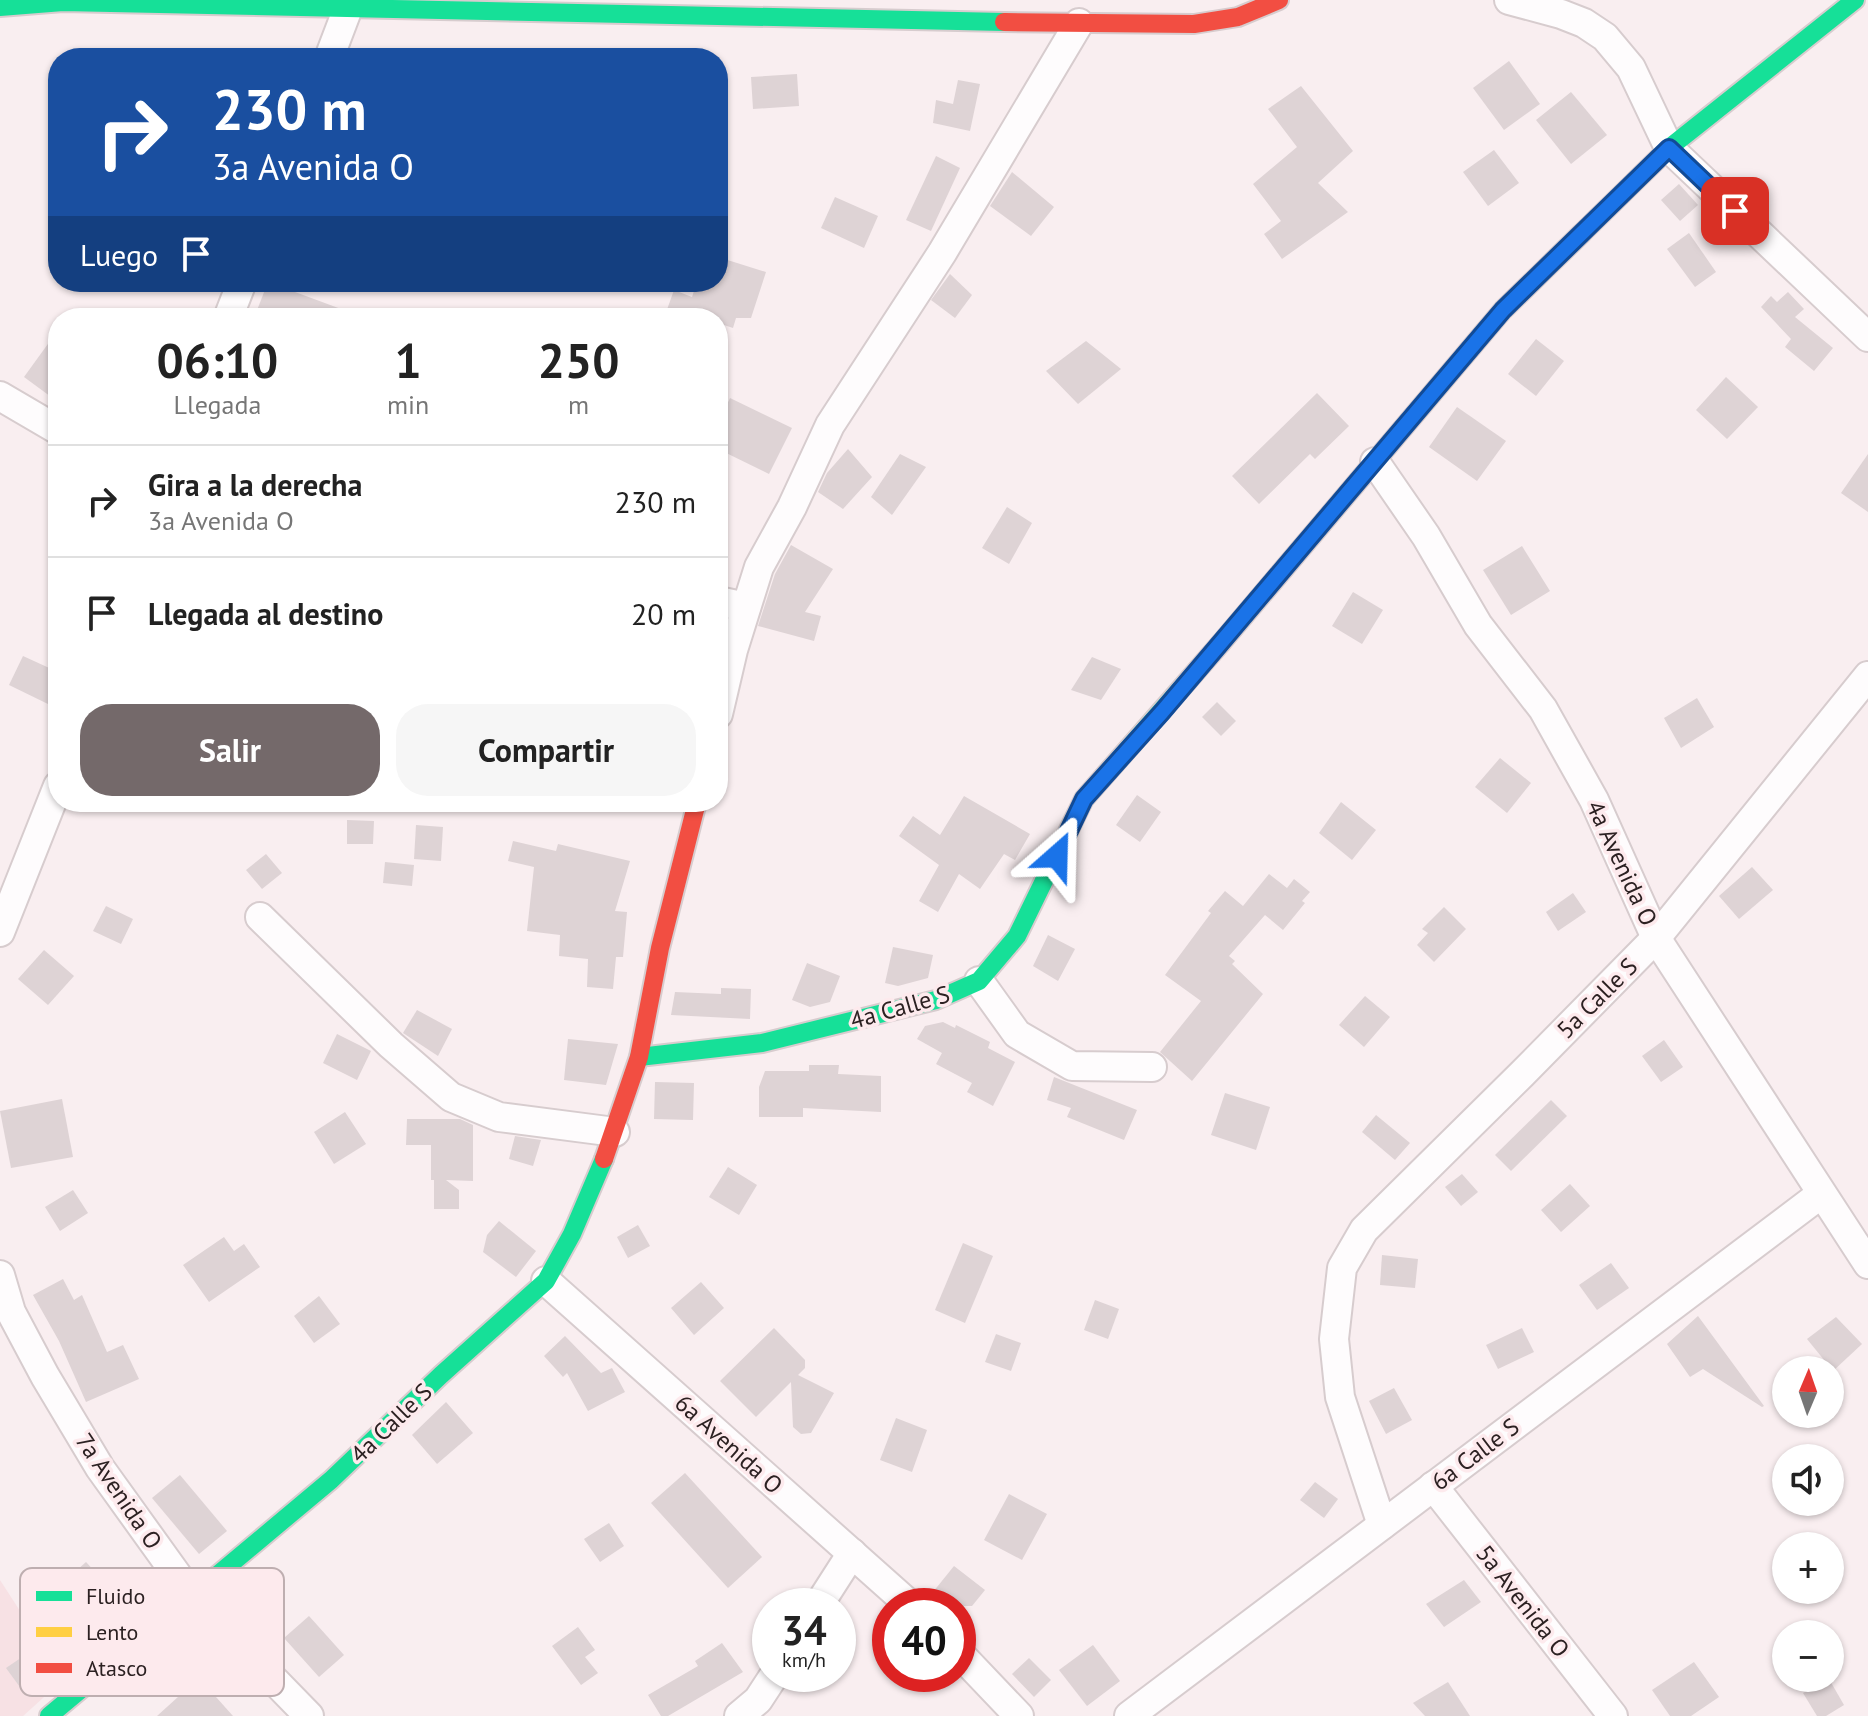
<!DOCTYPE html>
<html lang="es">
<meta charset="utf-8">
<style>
:root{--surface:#fff;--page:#f6f6f6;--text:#222;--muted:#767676;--line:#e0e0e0;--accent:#74696a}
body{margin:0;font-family:"PT Sans",sans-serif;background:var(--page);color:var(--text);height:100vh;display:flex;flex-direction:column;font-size:30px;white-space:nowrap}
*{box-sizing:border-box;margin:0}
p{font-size:26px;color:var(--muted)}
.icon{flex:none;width:44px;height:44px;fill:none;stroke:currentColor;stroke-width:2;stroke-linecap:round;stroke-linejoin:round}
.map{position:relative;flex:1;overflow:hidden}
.side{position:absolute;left:48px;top:308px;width:680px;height:504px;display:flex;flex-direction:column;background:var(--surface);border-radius:32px;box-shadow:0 2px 6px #0004}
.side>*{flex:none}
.top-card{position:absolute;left:48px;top:48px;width:680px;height:244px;border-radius:32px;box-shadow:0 2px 6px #0004;background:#1a4fa0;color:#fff;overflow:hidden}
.needle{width:52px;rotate:2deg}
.fabs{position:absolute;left:1772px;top:1356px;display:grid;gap:16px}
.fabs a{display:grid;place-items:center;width:72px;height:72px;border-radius:50%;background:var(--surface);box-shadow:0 2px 6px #0004;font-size:40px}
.speed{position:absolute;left:752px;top:1588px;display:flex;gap:16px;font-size:40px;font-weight:700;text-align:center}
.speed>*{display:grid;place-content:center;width:104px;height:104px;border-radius:50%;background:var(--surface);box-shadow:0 2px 6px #0004;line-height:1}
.speed small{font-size:20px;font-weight:400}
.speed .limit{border:12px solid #d22;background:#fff;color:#111}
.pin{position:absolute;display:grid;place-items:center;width:68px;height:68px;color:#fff;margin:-34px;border-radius:16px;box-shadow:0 4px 12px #0006}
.me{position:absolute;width:88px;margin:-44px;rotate:25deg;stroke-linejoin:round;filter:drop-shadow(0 0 6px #0008)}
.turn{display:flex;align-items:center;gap:28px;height:168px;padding:0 32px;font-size:36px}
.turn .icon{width:104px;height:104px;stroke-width:2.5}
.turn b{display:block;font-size:56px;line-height:68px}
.then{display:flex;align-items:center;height:76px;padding:0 32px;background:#0003;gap:16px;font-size:30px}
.eta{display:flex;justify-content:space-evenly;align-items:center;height:136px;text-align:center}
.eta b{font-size:48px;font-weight:800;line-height:56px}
.button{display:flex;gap:16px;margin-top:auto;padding:16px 32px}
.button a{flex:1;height:92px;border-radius:32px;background:var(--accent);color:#fff;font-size:32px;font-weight:800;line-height:92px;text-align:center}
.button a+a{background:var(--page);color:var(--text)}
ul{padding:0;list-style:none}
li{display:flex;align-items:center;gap:24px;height:112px;padding:0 32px;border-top:2px solid var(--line)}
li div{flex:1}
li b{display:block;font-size:30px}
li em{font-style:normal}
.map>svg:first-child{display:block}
.built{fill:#f7e1e4}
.building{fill:#ded3d5}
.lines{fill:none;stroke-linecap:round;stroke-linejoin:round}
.street-casing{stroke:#d7ccce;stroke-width:32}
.fast-casing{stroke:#d7ccce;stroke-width:22}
.slow-casing{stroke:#d7ccce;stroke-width:22}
.jam-casing{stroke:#d7ccce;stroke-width:22}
.street{stroke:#fefcfd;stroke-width:28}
.fast{stroke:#16e098;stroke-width:18}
.slow{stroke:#ffcf43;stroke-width:18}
.jam{stroke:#f24e42;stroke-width:18}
.route-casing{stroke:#114b97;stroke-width:20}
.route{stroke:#1a73e8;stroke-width:14}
.labels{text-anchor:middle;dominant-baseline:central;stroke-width:7;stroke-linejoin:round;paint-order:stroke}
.street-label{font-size:24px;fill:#2c2122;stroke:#fdeaed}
.key{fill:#fdeaed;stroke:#beaeb0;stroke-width:2}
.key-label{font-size:22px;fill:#2c2122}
</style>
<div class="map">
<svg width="1868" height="1716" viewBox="0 0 1868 1716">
<rect width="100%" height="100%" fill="#f9eef0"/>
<polygon class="built" points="0,1580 64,1679 23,1716 0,1716"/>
<g class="building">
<polygon points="1509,61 1540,104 1504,130 1473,88"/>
<polygon points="797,74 799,106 753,109 751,77"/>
<polygon points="958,80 980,84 970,131 933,123 936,100 953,104"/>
<polygon points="1301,86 1353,151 1318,183 1348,212 1282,259 1264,234 1281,221 1253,184 1297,147 1268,109"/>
<polygon points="1571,92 1607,135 1571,164 1536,120"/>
<polygon points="1494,150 1519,183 1488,206 1463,172"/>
<polygon points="936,156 960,168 931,231 906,220"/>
<polygon points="1012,172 1054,207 1031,236 990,206"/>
<polygon points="1679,184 1698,205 1680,221 1661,200"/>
<polygon points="835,197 878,216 864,248 821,228"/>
<polygon points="1689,233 1716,272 1695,287 1667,249"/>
<polygon points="718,257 766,272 751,318 736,318 733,328 718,323 718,318 664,318 674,290 692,297 697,282 718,282"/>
<polygon points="950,274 972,295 955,318 931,300"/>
<polygon points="268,282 360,316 359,318 254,318"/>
<polygon points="1788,292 1804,309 1795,317 1833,348 1814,371 1785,347 1791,339 1761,307 1771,296 1777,302"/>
<polygon points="58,330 58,402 24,377"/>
<polygon points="1536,339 1564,361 1536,396 1508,374"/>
<polygon points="1086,341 1121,369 1078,404 1046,371"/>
<polygon points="1726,377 1758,407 1727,439 1696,410"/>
<polygon points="1317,393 1349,426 1315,459 1310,454 1259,504 1232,476"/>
<polygon points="730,398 792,428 769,474 718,449 718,424"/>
<polygon points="1457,407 1506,441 1477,481 1429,447"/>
<polygon points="848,449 872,477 843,509 818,492 827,473"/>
<polygon points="900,454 926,467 892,515 871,497"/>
<polygon points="1868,454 1868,512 1841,493"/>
<polygon points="1007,507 1032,523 1009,564 982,548"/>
<polygon points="791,545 833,569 805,612 821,616 814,641 758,626 775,574"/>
<polygon points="1522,546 1550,591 1511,615 1483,570"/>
<polygon points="1353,592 1383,610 1362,644 1332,626"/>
<polygon points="23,656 58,672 58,688 50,705 9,685"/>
<polygon points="1092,657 1121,669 1101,700 1071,690"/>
<polygon points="1697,698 1714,727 1681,748 1664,718"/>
<polygon points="1217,702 1236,721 1221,736 1202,717"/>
<polygon points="1500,758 1531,783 1507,813 1475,787"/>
<polygon points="1137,795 1161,812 1140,842 1116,825"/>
<polygon points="964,796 1030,834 1015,860 1004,854 980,889 959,874 938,912 919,901 939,865 899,836 913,816 940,835"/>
<polygon points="1341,802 1376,830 1352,860 1319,833"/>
<polygon points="347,820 374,821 373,844 347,844"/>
<polygon points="416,825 443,827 441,861 414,859"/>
<polygon points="513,841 556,851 558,844 630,861 615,911 627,912 623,957 616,957 613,989 587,987 588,959 559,956 560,935 527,931 534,867 508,861"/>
<polygon points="266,854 282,873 262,889 246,870"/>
<polygon points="385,862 414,865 412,886 383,883"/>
<polygon points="1752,867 1773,890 1739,919 1719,896"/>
<polygon points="1269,874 1287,888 1294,879 1310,892 1302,901 1305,903 1283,930 1265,915 1229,956 1235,961 1232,964 1263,994 1192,1081 1160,1052 1201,1001 1165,975 1211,913 1208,911 1225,891 1243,906"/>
<polygon points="1573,893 1586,912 1558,931 1546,912"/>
<polygon points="106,906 133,919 121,944 93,931"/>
<polygon points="1444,907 1466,929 1434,962 1417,945 1428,933 1422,929"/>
<polygon points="1048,935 1075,949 1058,981 1033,966"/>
<polygon points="893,947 933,955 928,978 898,986 885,983"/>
<polygon points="44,950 74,976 48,1005 18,979"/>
<polygon points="807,963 840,976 830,1002 810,1007 792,1000"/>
<polygon points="721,988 751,989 750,1019 671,1015 675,992 721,994"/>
<polygon points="1365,996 1390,1017 1364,1047 1339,1025"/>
<polygon points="417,1010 452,1029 438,1056 403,1033"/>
<polygon points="943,1022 955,1028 956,1025 990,1042 988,1048 1015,1062 993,1106 967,1092 972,1083 936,1064 942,1053 917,1039 925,1026"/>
<polygon points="337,1034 371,1051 357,1080 323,1063"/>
<polygon points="568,1039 618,1044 606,1085 564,1080"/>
<polygon points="1664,1040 1683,1067 1661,1082 1642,1056"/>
<polygon points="809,1065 839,1065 838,1074 881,1076 881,1112 803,1108 803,1117 759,1117 759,1087 765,1071 809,1071"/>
<polygon points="1054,1077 1137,1110 1124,1140 1067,1117 1071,1108 1047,1100"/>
<polygon points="655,1082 694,1083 693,1120 654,1119"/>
<polygon points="1225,1093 1270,1107 1256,1150 1211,1135"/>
<polygon points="62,1099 73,1157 11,1168 0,1111"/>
<polygon points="1551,1100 1567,1116 1511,1171 1495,1155"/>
<polygon points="345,1112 366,1144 334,1164 314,1132"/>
<polygon points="1376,1115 1410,1143 1395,1160 1362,1132"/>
<polygon points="407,1119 460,1119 473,1125 473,1181 446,1180 459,1190 459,1209 434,1209 434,1180 431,1180 431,1145 406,1145"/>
<polygon points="515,1136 541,1140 533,1166 509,1159"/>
<polygon points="728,1167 757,1185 739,1215 709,1197"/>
<polygon points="1462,1174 1478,1192 1461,1206 1445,1187"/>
<polygon points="1570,1184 1590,1206 1561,1232 1541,1210"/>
<polygon points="73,1190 88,1213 60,1231 45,1207"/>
<polygon points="499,1221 536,1251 516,1277 483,1252 487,1235"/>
<polygon points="638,1225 650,1246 628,1258 617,1237"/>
<polygon points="224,1237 234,1251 244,1244 260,1267 209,1302 183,1265"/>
<polygon points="963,1243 993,1256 965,1323 935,1310"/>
<polygon points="1382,1255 1418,1259 1415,1288 1380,1285"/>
<polygon points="1611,1263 1629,1288 1597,1310 1579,1285"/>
<polygon points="63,1279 74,1300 82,1295 107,1352 123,1345 139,1379 86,1402 59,1341 33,1295"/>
<polygon points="701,1282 724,1308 694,1335 671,1308"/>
<polygon points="319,1296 340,1324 314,1343 294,1316"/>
<polygon points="1095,1300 1119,1309 1108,1339 1084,1330"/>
<polygon points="1698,1316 1764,1406 1762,1407 1703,1369 1690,1377 1667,1344"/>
<polygon points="1836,1317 1862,1344 1833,1371 1807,1339"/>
<polygon points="774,1328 805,1360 805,1368 798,1375 834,1393 811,1433 801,1434 793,1427 791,1382 756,1417 720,1381"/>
<polygon points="1522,1328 1534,1352 1498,1369 1486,1345"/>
<polygon points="996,1334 1021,1343 1011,1371 985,1362"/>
<polygon points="565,1336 601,1373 612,1368 625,1392 588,1411 567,1373 563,1377 544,1356"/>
<polygon points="1394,1388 1412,1420 1386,1434 1369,1401"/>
<polygon points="446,1402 473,1433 437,1464 412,1435"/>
<polygon points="896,1418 927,1430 912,1472 880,1460"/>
<polygon points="685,1473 762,1557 728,1588 651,1503"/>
<polygon points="180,1475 227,1531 199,1554 152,1498"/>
<polygon points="1315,1482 1338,1499 1324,1518 1300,1500"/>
<polygon points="1009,1494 1047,1514 1022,1560 984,1540"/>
<polygon points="609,1523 624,1546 600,1562 584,1539"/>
<polygon points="86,1562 110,1588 79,1617 54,1591"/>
<polygon points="954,1566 985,1590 972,1606 941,1606 929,1597"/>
<polygon points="1464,1580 1481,1602 1444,1627 1426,1604"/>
<polygon points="309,1616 344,1655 319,1677 284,1638"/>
<polygon points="578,1627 595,1650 585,1657 598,1673 581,1685 552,1646"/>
<polygon points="722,1643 743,1672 668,1716 661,1716 648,1695 698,1666 695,1661"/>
<polygon points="1093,1645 1120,1681 1087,1706 1059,1670"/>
<polygon points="31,1651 49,1676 25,1694 6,1668"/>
<polygon points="1029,1658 1051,1680 1034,1697 1012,1674"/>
<polygon points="1694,1662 1719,1697 1691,1716 1670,1716 1652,1690"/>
<polygon points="199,1678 233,1716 157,1716"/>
<polygon points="1829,1679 1844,1705 1826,1716 1817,1716 1803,1693"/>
<polygon points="1448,1682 1470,1716 1425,1716 1413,1703"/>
</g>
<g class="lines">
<defs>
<g id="street">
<polyline points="1509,0 1561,14 1584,23 1605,37 1631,68 1669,148 1868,337"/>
<polyline points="329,58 348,8"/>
<polyline points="228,318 242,282"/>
<polyline points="0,396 58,430"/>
<polyline points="1375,462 1426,536 1478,625 1543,709 1594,800 1656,938 1868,1264"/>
<polyline points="718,601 746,607"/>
<polyline points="718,714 733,650 759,567 792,507 830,425 942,253 1079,23"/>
<polyline points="260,917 391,1045 451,1097 499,1117 615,1132"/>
<polyline points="0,932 58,786"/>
<polyline points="979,981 1017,1034 1072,1066 1152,1067"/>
<polyline points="0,1275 11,1312 45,1376 100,1468 192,1596 309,1716"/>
<polyline points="546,1281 911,1606"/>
<polyline points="1433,1486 1613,1716"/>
<polyline points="1382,1525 1340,1397 1334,1339 1342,1268 1364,1230 1522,1074 1656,938 1868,676"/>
<polyline points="818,1606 852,1553"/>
<polyline points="958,1652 1019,1716"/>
<polyline points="739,1716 758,1700 775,1674"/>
<polyline points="1129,1716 1821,1194"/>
</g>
<g id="fast">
<polyline points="0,7 63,2 1004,22"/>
<polyline points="1581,234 1669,148 1855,0"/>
<polyline points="639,1057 762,1043 936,1000 979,981 1017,936 1084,799 1221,643"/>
<polyline points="49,1716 331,1480 441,1375 546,1281 572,1234 604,1159"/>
</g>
<polyline id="slow" points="1221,643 1503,310 1581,234"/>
<g id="jam">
<polyline points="1004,22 1194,24 1238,17 1279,0"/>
<polyline points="604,1159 639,1057 660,948 697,802"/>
</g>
</defs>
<use href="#street" class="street-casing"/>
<use href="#fast" class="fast-casing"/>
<use href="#slow" class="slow-casing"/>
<use href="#jam" class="jam-casing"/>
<use href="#street" class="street"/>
<use href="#fast" class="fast"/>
<use href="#slow" class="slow"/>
<use href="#jam" class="jam"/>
</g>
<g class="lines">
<defs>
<polyline id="route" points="1057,856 1084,799 1162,712 1503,310 1669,148 1735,211"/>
</defs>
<use href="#route" class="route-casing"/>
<use href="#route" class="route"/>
</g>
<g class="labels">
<g class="street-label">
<text transform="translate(1622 863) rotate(65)">4a Avenida O</text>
<text transform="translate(1597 998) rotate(-45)">5a Calle S</text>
<text transform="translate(900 1007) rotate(-16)">4a Calle S</text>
<text transform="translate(391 1423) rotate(-44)">4a Calle S</text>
<text transform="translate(729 1444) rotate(42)">6a Avenida O</text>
<text transform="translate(1475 1454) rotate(-37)">6a Calle S</text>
<text transform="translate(119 1491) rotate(56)">7a Avenida O</text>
<text transform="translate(1523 1601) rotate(52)">5a Avenida O</text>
</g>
</g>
<rect x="20" y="1568" width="264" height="128" rx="12" class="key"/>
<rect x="36" y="1591" width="36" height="10" fill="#16e098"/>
<rect x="36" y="1627" width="36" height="10" fill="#ffcf43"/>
<rect x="36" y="1663" width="36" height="10" fill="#f24e42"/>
<g class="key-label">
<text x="86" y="1604">Fluido</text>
<text x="86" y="1640">Lento</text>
<text x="86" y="1676">Atasco</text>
</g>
</svg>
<div class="fabs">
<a><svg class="needle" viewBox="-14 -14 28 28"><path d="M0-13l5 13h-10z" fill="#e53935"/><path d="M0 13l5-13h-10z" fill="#767676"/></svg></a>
<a><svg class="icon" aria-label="sound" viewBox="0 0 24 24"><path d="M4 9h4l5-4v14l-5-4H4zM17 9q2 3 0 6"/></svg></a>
<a>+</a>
<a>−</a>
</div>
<div class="speed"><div>34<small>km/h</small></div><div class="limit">40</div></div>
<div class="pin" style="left:1735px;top:211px;background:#d93025"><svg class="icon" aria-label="arrive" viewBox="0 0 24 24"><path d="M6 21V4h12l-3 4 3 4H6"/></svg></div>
<svg class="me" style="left:1057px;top:856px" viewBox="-20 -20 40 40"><path d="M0-17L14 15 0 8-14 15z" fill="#1a73e8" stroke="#fff" stroke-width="4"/></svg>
<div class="top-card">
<div class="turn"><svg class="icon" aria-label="right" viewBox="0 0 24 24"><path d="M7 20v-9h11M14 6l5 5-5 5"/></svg><div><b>230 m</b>3a Avenida O</div></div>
<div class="then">Luego<svg class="icon" aria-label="arrive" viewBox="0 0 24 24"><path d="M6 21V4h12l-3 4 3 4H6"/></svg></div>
</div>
<section class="side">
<div class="eta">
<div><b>06:10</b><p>Llegada</p></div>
<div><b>1</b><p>min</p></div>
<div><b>250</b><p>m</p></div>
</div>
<ul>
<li><svg class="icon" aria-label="right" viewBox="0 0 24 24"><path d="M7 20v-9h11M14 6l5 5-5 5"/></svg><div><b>Gira a la derecha</b><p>3a Avenida O</p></div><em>230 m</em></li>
<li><svg class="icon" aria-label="arrive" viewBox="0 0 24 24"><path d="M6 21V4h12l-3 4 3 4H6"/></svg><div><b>Llegada al destino</b></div><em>20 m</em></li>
</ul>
<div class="button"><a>Salir</a><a>Compartir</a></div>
</section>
</div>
